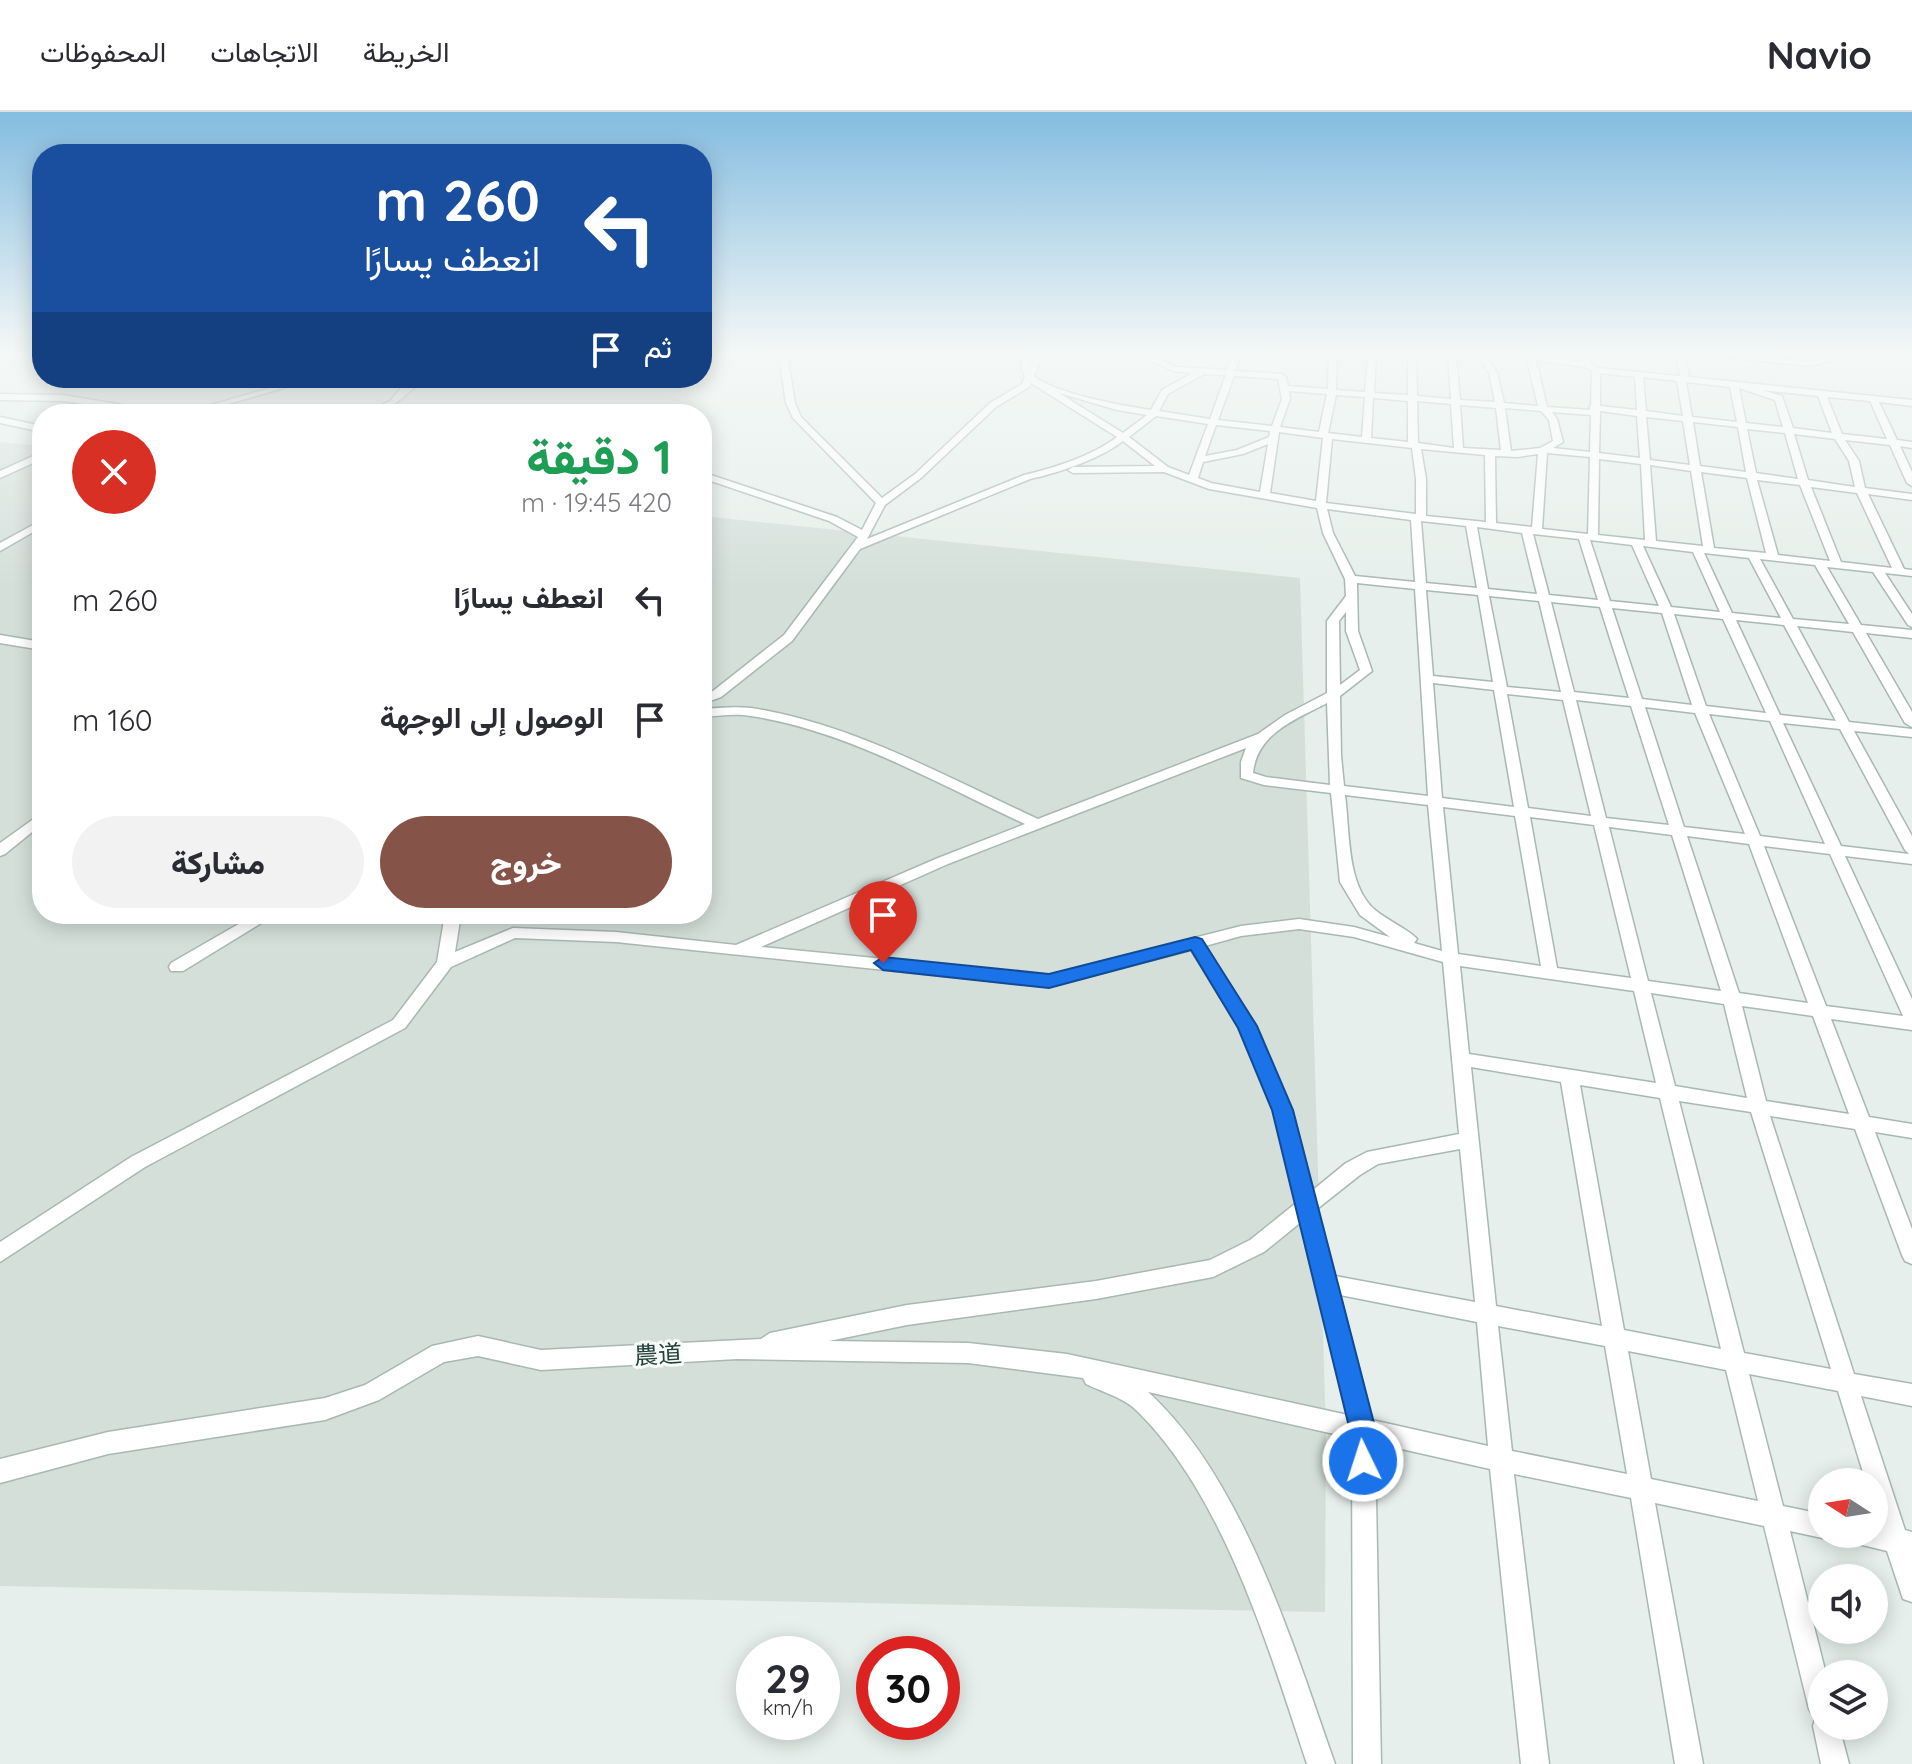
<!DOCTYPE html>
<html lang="ar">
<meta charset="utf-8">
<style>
:root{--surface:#fff;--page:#f2f2f3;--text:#2b2b33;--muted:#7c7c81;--line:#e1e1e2;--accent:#855347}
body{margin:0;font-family:Quicksand,Vazirmatn,"Noto Sans SC",sans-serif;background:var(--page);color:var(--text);direction:rtl;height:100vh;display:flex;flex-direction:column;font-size:30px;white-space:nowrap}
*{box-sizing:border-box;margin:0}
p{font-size:26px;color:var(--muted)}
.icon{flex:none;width:44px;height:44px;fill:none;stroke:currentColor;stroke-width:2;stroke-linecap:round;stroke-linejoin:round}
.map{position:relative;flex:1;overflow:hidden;direction:ltr}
.drawer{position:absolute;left:32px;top:292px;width:680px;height:520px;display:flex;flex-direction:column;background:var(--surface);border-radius:32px;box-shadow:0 4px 20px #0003;direction:rtl}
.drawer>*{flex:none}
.banner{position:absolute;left:32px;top:32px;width:680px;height:244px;border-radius:32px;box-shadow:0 4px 20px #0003;direction:rtl;background:#1a4fa0;color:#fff;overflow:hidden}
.needle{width:52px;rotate:282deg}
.fabs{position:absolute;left:1808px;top:1356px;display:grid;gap:16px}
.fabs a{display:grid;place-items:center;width:80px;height:80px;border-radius:50%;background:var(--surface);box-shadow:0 4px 20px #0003;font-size:40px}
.speed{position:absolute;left:736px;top:1524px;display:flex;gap:16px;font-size:40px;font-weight:700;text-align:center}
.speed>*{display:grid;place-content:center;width:104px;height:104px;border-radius:50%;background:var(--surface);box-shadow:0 4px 20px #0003;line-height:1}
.speed small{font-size:20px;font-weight:400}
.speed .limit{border:12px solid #d22;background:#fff;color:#111}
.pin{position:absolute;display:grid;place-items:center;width:68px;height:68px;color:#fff;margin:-82px -34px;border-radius:50% 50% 50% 0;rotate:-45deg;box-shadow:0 0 8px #0007}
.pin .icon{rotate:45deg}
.me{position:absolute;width:88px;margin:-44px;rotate:356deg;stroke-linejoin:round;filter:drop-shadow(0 0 6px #0008)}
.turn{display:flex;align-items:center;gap:28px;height:168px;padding:0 40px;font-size:36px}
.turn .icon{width:104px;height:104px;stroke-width:2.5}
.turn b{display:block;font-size:56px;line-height:68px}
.then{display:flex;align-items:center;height:76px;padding:0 40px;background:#0003;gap:16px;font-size:30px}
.round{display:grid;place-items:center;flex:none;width:84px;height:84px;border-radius:42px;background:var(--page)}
.overview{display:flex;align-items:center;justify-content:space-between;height:136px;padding:0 40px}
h1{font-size:48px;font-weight:800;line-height:60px;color:#1e9e55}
.button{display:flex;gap:16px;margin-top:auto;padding:16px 40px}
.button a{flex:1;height:92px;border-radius:48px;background:var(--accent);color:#fff;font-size:32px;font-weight:800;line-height:92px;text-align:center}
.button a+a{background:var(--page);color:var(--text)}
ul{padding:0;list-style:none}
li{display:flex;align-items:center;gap:24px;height:120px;padding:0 40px}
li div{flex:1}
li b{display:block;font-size:30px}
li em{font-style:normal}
header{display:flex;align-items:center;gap:48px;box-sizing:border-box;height:112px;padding:0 40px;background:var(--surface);border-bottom:2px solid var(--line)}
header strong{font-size:38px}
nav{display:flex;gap:44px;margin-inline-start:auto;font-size:28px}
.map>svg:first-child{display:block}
.built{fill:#d4dfda}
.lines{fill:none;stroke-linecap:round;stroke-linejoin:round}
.minor-casing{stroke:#a8b8b2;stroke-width:3}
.minor{fill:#fff;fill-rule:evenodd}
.route{fill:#1a73e8;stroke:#114b97;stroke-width:2}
.labels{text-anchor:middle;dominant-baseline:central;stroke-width:6;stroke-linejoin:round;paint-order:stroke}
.near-street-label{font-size:24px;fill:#24423a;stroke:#f7fbf9}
</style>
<header>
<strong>Navio</strong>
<nav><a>الخريطة</a><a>الاتجاهات</a><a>المحفوظات</a></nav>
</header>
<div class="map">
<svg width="1912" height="1652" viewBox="0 0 1912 1652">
<rect width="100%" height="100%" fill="#e6efeb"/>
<polygon class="built" points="0,330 42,334 42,802 702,802 702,404 1300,466 1326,1320 1325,1500 0,1474"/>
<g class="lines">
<defs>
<g id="minor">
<path d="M779,243H787L795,291L801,305L882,386L915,362L990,291L1022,272L1025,264L1021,254L1022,243H1030L1029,254L1034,243H1042L1034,264C1053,281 1123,294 1151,298L1162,278L1193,261L1173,259L1138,243H1149L1177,255L1227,258L1233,243H1241L1235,259L1282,262L1286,265L1288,274L1328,277L1329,243H1337L1336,278L1365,280L1368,243H1376L1374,281L1408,283V243H1416L1417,284L1451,287L1448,243H1456L1460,288L1495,290L1489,261L1478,243H1486L1497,261L1504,291L1538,294L1527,247L1510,243H1532L1582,250L1579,243H1587L1592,253L1598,256L1680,264L1677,243H1685L1689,265L1912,288V294L1879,290L1897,328L1912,330V336L1900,334L1912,360V374L1907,371L1890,333L1845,328L1859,349L1865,376L1912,382V388L1868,382L1904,457L1912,458V464L1885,461L1912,502V515L1908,513L1873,460L1827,455L1861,513L1912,518V526L1866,521L1912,600V615L1905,611L1853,520L1797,514L1849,610L1912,617V625L1854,619L1912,724V752L1845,744L1912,887V918L1831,907L1869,1005L1912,1012V1026L1875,1020L1912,1117V1152L1905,1149L1902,1143L1855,1017L1770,1004L1854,1262L1912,1272V1294L1861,1284L1905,1418L1912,1420V1490L1903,1487L1887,1439L1854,1431L1851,1422H1874V1412L1879,1413L1874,1396V1370H1866L1838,1279L1749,1262L1783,1394L1822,1402V1422H1831L1822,1426L1790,1419L1826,1562H1822V1614H1839L1849,1652H1821L1813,1614L1815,1607L1809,1597L1764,1414L1655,1391L1703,1652H1675L1631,1386L1514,1362L1549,1652H1521L1490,1357L1375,1331L1381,1652H1353L1352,1326L1148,1280C1243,1366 1293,1533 1335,1652H1307C1269,1538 1224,1382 1135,1297C1122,1285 1102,1280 1086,1272L1083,1266L968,1251L737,1247L541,1258L478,1244L444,1250L379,1288L325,1308L108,1342L0,1371V1347L108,1320L325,1286L365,1273L432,1234L478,1224L541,1238L761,1227L770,1221L907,1193L1096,1169L1210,1148L1250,1128L1296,1091L1274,998L1239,915L1191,838L1049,875L616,830L515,826L451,855L405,916L145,1055L0,1150V1130L131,1045L393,908L437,850L445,802H461L455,840L513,816L616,820L736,833L938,746L1025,712C938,672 848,619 751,604C735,601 718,604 702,605V597C718,596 735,594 751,596C853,612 946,665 1038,707L1258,622L1285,603L1327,581V509L1346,484L1345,467L1323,421L1317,396L1209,377L1164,360L1073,361L1068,358L1073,355L1155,354L1123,329C1100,347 1058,361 1030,367L860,437L792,529L721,585L702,592V583L713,579L784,523L858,425L829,409L702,366V360L837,405L862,418L876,391L793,306L786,291ZM1536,248L1585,255L1592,259L1591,294L1589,296L1591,298L1547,295ZM1600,261L1635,265L1637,298L1600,294ZM1204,262L1226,263L1210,307L1159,299L1168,282ZM1234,264L1278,267L1282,287L1272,314L1218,308ZM1643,265L1677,269L1683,304L1646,299ZM1686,270L1730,275L1737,310L1692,305ZM1031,271L1117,325C1092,344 1054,356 1024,363L867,427L885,393L921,366L996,295L1029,275ZM1739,276L1775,288L1783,315L1746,311ZM1762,278L1818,284L1832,321L1793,316L1782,284ZM1289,279L1327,282L1319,320L1280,315L1290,287ZM1059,281L1117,298L1147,303L1123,321ZM1336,283L1365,285L1362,325L1328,321ZM1827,285L1870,289L1887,327L1842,322ZM1373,286L1408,289V330L1371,326ZM1417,289L1451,292L1454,336L1418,331ZM1460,293L1496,296L1501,338L1463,336ZM1505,296L1541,299L1549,308L1553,329L1540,336L1511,339ZM1600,299L1637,304L1640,346L1599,341ZM1552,300L1591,303L1590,340L1553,336L1563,330L1557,307ZM1156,304L1208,312L1189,363L1168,355L1129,325ZM1646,305L1683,309L1690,353L1650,348ZM1693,310L1738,315L1746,360L1700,354ZM1216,313L1270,319L1269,325L1237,338L1205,344ZM1747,317L1785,321L1798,367L1756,361ZM1279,320L1323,326L1316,389L1270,381ZM1794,322L1835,327L1849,349L1855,375L1808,368ZM1332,327L1412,336L1416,367V402L1326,391ZM1268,332L1260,380L1211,371L1198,366L1203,350L1243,342ZM1421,337L1485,343L1486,410L1426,404V367ZM1547,341L1590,345L1588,422L1542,417ZM1538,342L1532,415L1496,411L1495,344L1518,345ZM1599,347L1641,352L1645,428L1598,423ZM1650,353L1691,359L1703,434L1656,429ZM1701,360L1747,366L1766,441L1714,436ZM1757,368L1800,373L1830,449L1778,443ZM1811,375L1857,381L1892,456L1841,450ZM1327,397L1411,408L1415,470L1355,464L1333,421ZM1421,409L1466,414L1477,476L1426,471ZM1477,415L1522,421L1537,482L1488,477ZM1533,422L1579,427L1598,488L1549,483ZM1590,428L1632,433L1659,494L1610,489ZM1643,434L1693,440L1720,500L1671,495ZM1704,441L1749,446L1781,506L1732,501ZM1760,447L1815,453L1849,512L1793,507ZM1357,471L1415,477L1428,684L1344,674L1341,644L1340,584L1372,559L1358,519ZM1426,478L1478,483L1493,570L1433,564ZM1489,484L1539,489L1561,580L1507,575ZM1551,490L1600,495L1629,586L1574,580ZM1612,496L1662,501L1692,593L1642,587ZM1346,500V519L1360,558L1340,573L1339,509ZM1674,502L1723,507L1766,601L1706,594ZM1736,508L1784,513L1836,609L1780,603ZM1433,571L1494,578L1514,695L1442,686ZM1507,582L1563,588L1591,704L1528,696ZM1576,588L1631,594L1669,713L1606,706ZM1327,591L1330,673L1266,665L1253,661C1257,621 1295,608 1327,591ZM1645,595L1695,601L1745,722L1684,715ZM1709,602L1770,609L1825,732L1760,724ZM1783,611L1840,617L1905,738L1909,742L1841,734ZM1246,636L1241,650V666L1264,673L1331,681L1340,770L1360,803L1390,825L1354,815L1299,807L1241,814L1049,863L761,835L948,752ZM1345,683L1428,693L1442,839L1414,831L1417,827C1409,818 1387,808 1375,798C1346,773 1350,719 1345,683ZM1443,695L1515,704L1541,854L1458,842ZM1530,705L1594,713L1631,866L1557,856ZM1609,715L1672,723L1721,879L1648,869ZM1687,724L1749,732L1808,891L1739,881ZM1764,734L1830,742L1903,904L1826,894ZM1299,817L1354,825L1443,850L1459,1022L1367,1040L1346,1051L1313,1078L1292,998L1256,914L1205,834L1241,824ZM1460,854L1634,879L1656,971L1469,942ZM1651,881L1724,892L1747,986L1675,974ZM1742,894L1813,904L1849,1002L1766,989ZM1471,955L1561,970L1602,1214L1496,1194ZM1580,973L1660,986L1721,1237L1624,1218ZM1679,989L1751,1000L1831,1257L1744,1241ZM1460,1037L1475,1190L1335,1164L1317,1097L1360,1063L1378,1052ZM1301,1110L1348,1303L1067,1242L968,1231L829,1229L907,1213L1096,1187L1213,1165L1264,1140ZM1340,1183L1477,1210L1488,1334L1372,1308ZM1498,1214L1605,1234L1627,1362L1512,1339ZM1628,1239L1726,1258L1758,1389L1651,1367Z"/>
<polygon points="1727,243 1812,250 1836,243 1849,243 1812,254 1730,246"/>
<polygon points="305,266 318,266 194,302 180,302"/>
<path d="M415,266H425C405,283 390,302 362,302L390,289L404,273Z"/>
<polygon points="0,282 63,283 176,302 154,302 63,289 0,288"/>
<polygon points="0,305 42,314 42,320 0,311"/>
<polygon points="42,340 42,347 0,366 0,359"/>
<polygon points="42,408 42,415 0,439 0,431"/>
<polygon points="0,523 42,530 42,538 0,531"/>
<polygon points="42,701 42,712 5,742 0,744 0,731"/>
<polygon points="256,802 276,802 183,859 171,859 169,855 171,851"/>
</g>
</defs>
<use href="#minor" class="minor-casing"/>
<use href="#minor" class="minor"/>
</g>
<linearGradient id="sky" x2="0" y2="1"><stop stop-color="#84bce0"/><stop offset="0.51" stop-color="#f4f8f6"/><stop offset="1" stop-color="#f4f8f6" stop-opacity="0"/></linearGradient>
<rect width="1912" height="474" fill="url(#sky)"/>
<polygon class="route" points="1195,825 1202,827 1257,914 1293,998 1376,1319 1376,1349 1372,1358 1363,1362 1354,1358 1350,1349 1350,1319 1272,998 1238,916 1191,838 1049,876 883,858 874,851 883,845 1049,862"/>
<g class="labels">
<g class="near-street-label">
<text transform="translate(658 1242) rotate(-3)">農道</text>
</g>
</g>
</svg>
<div class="fabs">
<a><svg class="needle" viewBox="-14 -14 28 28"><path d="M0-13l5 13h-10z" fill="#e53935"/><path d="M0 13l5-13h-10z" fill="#7c7c81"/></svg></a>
<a><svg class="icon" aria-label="sound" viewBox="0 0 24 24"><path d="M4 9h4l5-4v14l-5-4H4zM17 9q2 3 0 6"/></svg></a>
<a><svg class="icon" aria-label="layers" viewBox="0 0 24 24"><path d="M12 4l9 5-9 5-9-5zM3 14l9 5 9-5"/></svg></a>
</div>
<div class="speed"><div>29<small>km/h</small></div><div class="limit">30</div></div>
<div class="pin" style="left:883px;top:851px;background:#d93025"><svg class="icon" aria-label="arrive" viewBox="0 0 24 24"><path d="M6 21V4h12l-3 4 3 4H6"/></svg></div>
<svg class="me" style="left:1363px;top:1349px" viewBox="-20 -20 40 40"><circle r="17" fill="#1a73e8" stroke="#fff" stroke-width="3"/><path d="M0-11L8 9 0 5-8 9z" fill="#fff"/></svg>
<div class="banner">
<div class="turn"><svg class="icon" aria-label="left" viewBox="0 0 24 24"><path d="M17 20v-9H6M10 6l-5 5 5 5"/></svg><div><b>260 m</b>انعطف يسارًا</div></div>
<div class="then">ثم<svg class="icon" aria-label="arrive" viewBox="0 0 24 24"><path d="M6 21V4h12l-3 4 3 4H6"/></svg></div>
</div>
<section class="drawer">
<div class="overview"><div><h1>1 دقيقة</h1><p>420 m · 19:45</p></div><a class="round" style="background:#d93025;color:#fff"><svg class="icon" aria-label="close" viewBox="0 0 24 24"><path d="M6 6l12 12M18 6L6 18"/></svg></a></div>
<ul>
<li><svg class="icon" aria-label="left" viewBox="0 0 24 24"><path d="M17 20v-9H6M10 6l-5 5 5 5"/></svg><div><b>انعطف يسارًا</b></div><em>260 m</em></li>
<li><svg class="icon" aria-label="arrive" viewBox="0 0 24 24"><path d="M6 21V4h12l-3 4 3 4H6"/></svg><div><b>الوصول إلى الوجهة</b></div><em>160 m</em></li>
</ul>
<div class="button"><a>خروج</a><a>مشاركة</a></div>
</section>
</div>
